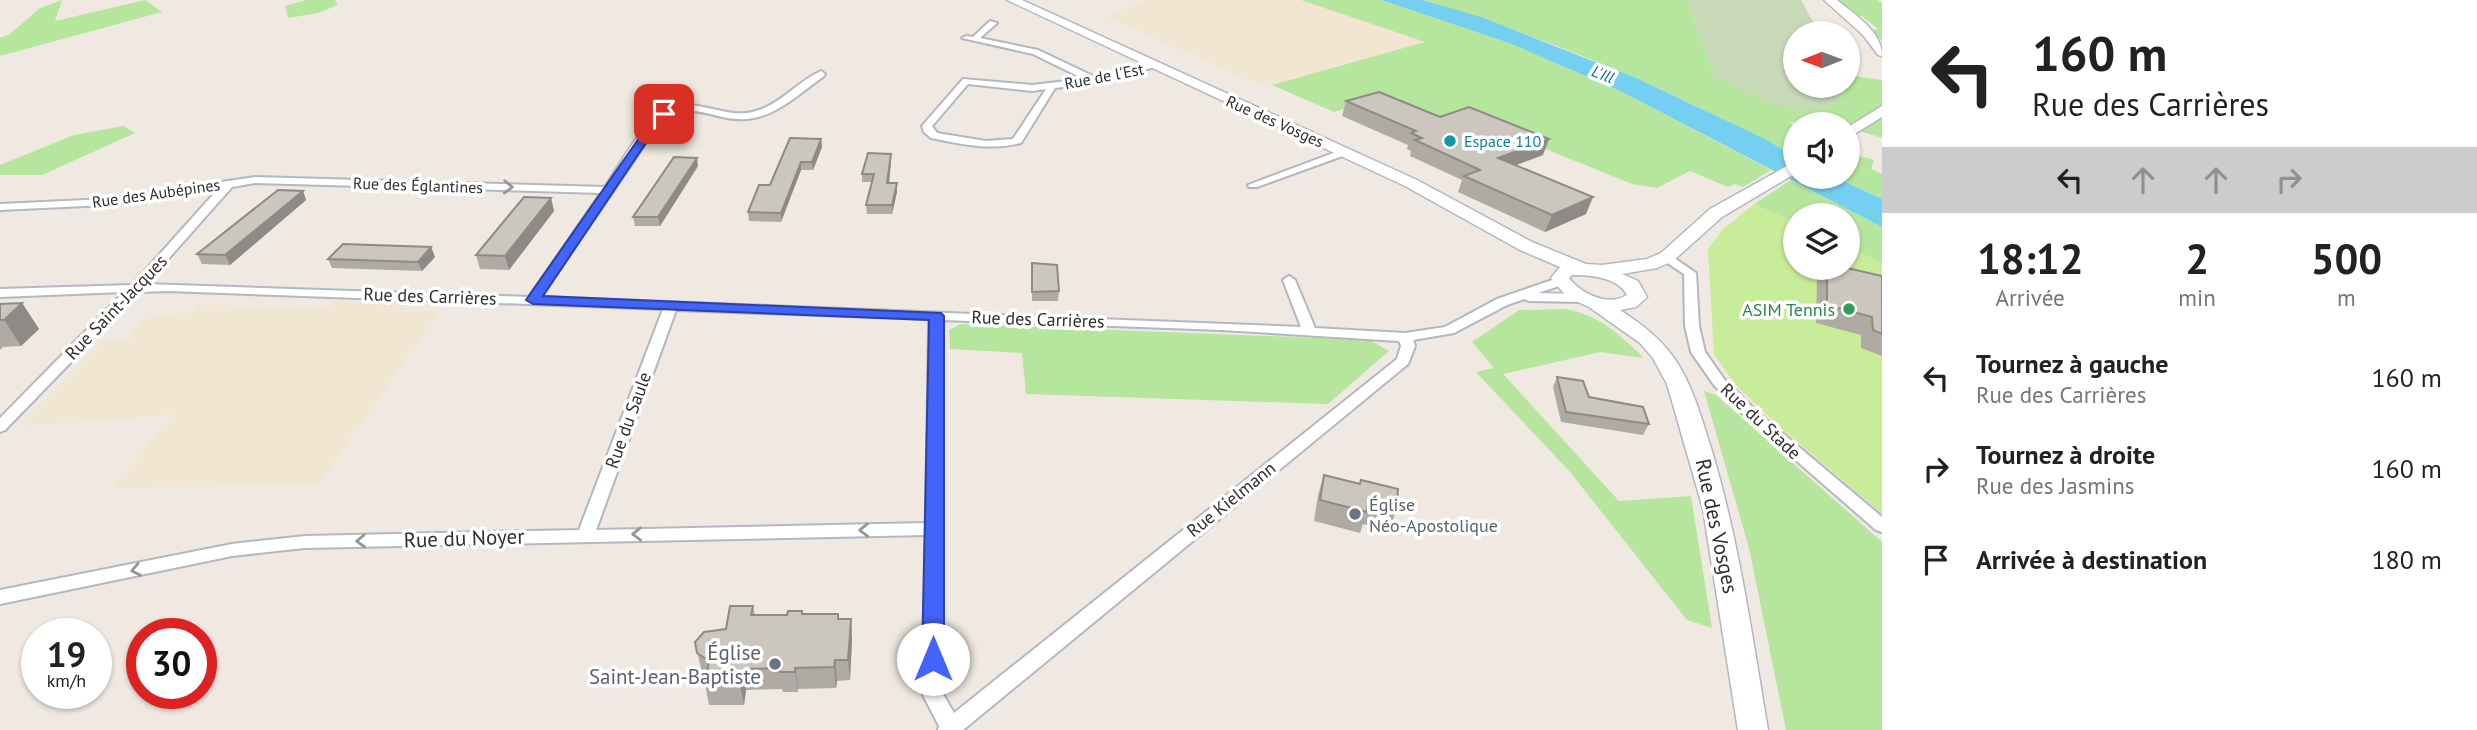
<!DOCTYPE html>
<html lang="fr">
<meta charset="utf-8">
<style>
:root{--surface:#fff;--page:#f2f2f2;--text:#222;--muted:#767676}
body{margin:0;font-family:"PT Sans",sans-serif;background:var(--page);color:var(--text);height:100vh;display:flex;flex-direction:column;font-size:26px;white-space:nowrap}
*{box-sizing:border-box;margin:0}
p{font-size:23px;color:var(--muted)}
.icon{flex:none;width:38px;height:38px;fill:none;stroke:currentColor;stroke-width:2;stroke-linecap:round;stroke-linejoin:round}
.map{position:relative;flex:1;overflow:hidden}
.drawer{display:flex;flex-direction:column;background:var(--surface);width:595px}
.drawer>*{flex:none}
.banner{background:#fff;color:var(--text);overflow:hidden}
.needle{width:46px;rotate:269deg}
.buttons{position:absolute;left:1783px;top:21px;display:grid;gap:14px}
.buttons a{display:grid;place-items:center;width:77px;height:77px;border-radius:50%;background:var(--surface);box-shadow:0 2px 5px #0004;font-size:35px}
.speed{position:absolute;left:21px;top:618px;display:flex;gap:14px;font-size:35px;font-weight:700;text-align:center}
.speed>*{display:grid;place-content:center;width:91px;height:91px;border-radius:50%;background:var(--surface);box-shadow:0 2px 5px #0004;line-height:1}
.speed small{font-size:18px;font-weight:400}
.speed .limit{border:10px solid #d22;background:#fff;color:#111}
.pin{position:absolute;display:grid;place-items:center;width:60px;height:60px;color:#fff;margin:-30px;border-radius:14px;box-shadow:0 4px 10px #0006}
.me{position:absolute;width:77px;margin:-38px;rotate:0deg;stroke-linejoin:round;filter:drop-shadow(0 0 5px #0008)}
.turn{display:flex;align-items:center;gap:24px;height:147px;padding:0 35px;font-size:32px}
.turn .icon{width:91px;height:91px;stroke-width:2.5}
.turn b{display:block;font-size:49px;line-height:60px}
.lanes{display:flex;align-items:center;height:66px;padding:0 35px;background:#0003;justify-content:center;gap:35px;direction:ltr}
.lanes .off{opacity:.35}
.eta{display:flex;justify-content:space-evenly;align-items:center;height:119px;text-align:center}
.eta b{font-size:42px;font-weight:600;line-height:49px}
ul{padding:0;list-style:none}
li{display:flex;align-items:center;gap:21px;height:91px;padding:0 35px}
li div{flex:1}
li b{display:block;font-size:26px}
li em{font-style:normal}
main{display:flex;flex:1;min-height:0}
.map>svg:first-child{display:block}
.education{fill:#f0e6d1}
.green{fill:#b6e59e}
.cemetery{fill:#c8d9b8}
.pitch{fill:#c9ec9a}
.water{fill:#75cff0}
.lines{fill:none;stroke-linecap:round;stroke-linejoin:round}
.street-casing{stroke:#b4b7c1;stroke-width:4}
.secondary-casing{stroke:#b4b7c1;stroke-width:3}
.street{fill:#fff;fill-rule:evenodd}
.secondary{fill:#fff;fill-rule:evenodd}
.wall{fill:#afaba4}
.shaded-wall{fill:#8e8b86}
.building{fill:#cbc7bf;stroke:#8e8b86;stroke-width:2}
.oneway{stroke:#969696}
.route{fill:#4264fb;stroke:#2b41a3;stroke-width:2}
.culture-dot{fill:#0f9aa8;stroke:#fff;stroke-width:2.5}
.leisure-dot{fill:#2e9e5b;stroke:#fff;stroke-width:2.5}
.worship-dot{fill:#6b7280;stroke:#fff;stroke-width:2.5}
.labels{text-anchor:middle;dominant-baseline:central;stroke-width:7;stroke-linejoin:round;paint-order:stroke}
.far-water-label{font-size:16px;font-style:italic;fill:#0d6fa3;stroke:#fff}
.far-street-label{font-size:16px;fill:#2e2e2e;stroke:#fff}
.far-culture-label{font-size:16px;fill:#0d838f;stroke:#fff;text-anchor:start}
.street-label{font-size:18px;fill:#2e2e2e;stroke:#fff}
.leisure-label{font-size:18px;fill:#27864d;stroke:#fff;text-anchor:end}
.worship-label{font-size:18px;fill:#5b616d;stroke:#fff;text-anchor:start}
.near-street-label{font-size:21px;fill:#2e2e2e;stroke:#fff}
.near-worship-label{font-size:21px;fill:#5b616d;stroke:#fff;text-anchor:end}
</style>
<main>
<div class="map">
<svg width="1882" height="730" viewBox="0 0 1882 730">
<rect width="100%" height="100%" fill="#efe9e1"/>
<g class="education">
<polygon points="1146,0 1301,0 1427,42 1265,87 1106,17"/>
<polygon points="333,301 407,303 403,312 440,311 320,483 111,489 173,415 20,426 100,342 132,340 133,338 128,338 148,317 194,312 198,306 231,304 228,310 265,309 330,306"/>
</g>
<g class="green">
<polygon points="62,0 55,21 145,0 162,12 0,56 0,38 10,34 40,8"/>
<polygon points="306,0 335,0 338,5 318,13 288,18 285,6"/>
<polygon points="1301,0 1381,0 1509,43 1620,91 1771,170 1743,187 1735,184 1728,187 1690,171 1657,188 1632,184 1464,116 1437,125 1378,99 1334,112 1272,85 1425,42"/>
<path d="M1422,0H1687L1715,78L1821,109L1841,97L1853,76L1882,80V138L1848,127V124L1789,122L1795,126L1794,158C1677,91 1551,39 1422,0Z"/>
<polygon points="1836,0 1877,0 1882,3 1882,41 1869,30 1878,29 1862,16 1854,16"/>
<polygon points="123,126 135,133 42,175 0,175 0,165 74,135"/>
<polygon points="1848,153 1874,160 1871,169 1882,174 1882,199 1834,177 1848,177"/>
<polygon points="1791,180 1882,227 1882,263 1848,247 1848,215 1796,215 1795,223 1754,204"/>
<path d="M1566,309C1601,316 1619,334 1644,358L1600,352L1503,374L1619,501L1691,496L1712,628L1687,620L1570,472L1476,372L1494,368L1472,342L1519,310Z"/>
<polygon points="961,324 1370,340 1389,351 1328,404 1026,394 1022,353 950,349 949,330"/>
<polygon points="1704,391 1716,395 1882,542 1882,730 1786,730 1749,548"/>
</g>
<path class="cemetery" d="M1687,0H1801L1813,22L1826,28L1829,33H1796V86H1848C1817,137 1755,95 1715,78Z"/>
<polygon class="pitch" points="1754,204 1795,223 1796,268 1848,268 1848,247 1882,263 1882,514 1773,421 1734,383 1714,354 1708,249 1723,229"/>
<polygon class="water" points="1381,0 1422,0 1481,17 1636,78 1767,140 1795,158 1796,177 1834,177 1882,199 1882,227 1620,91 1509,43"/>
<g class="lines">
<defs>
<g id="street">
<path d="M990,21L997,23L980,38L1038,50L1095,77L1155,63L1159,66L1094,83L1055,88L1021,143C990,151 960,144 931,138L924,132L922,126L963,79L1032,85L1084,79L1033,54L962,38L966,36L973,37ZM968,84L1032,91L1046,89L1013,139L986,141L937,133L932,126Z"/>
<path d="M821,71L825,74L824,76C803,91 780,113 754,118C712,126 694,92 656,128L541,297L1301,327L1283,280L1289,276L1295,280L1315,328L1405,333L1445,327L1497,299L1561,277L1567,281L1565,284L1538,293L1583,294L1589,298L1583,302L1529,301L1524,299L1507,305L1454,333L1413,340L1415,346L1408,364L963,730H938L939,726L923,695L926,535L305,548L232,556L0,604V590L232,544L305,536L579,530L663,309L168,291L139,292L5,430L0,432V418L124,292L0,297V289L132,285L218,189L107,205L0,210V204L107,199L255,177L605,187C629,152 652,96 703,107C721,110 738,117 756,111C781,104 798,81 821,71ZM255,183L601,193L529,297L146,284L232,187ZM676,310L929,319L926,523L596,530ZM943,320L1222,330L1399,341L1401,346L1397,359L954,713L943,694Z"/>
<polygon points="1344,149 1349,152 1348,154 1257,187 1249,187 1248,185"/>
<polygon points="1667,253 1696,273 1699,326 1705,352 1724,379 1755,410 1882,517 1882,532 1876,530 1745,416 1714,385 1691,352 1685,326 1684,274 1663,260 1661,257"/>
</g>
<g id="secondary">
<path d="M1007,0H1022L1417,180L1532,242L1586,264L1602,265L1647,259L1661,253L1710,209L1796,161V173L1722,217L1673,261L1657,268L1622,274L1638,281L1647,297L1636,307L1620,310C1643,325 1664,341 1678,364C1694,390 1702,420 1711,448C1739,540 1752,635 1768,730H1738L1703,509L1667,384L1653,358L1640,343L1589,307L1567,297L1551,278L1560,267L1520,250L1405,186ZM1572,275C1590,275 1618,277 1627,295C1609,307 1581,294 1569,278Z"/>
<path d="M1824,0H1837C1855,15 1882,31 1882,56L1878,55L1863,35Z"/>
<polygon points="1882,106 1882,117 1848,138 1848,127"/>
</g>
</defs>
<use href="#street" class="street-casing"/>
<use href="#secondary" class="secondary-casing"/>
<use href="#street" class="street"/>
<use href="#secondary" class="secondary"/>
</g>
<g class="wall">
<polygon points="1346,101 1440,117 1543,155 1516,165 1586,214 1545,232 1458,192 1462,180 1410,156 1411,151 1407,149 1408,145 1342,116"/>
<polygon points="821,139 822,147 813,170 801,170 781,222 749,221 748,212 770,185"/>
<polygon points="891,154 891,162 889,183 897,183 897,192 892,214 867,214 866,205 872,182 862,182 862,174"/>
<polygon points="698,166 660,226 635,226 633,217"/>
<polygon points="303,191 306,200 230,265 202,264 197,254"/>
<polygon points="551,198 554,211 509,270 480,269 476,255"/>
<polygon points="431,247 435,257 422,271 332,268 328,259"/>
<polygon points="1032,263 1059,291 1058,301 1032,301"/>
<polygon points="1824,268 1847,268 1882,276 1882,356 1861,348 1861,335 1816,323 1817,280"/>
<polygon points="22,303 39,329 21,346 3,347 0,350 0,304"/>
<polygon points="1557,377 1589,397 1649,424 1643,435 1561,422 1553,387"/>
<polygon points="1324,475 1360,484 1361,480 1396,511 1389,531 1363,524 1360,533 1314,521 1318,495"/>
<polygon points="753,606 755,615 838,614 839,619 851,619 852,640 850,680 837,681 836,688 798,689 798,692 783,692 782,689 746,690 744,705 709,705 705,684 706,676 702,673 695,642 726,629"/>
</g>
<g class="shaded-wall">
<polygon points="821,139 822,147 813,170 812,162"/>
<polygon points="1549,139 1543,155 1492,174 1498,158"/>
<polygon points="891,154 891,162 888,192 887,183"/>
<polygon points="697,158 698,166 660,226 658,217"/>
<polygon points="801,162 801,170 781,222 781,213"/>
<polygon points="897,183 897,192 892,214 892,205"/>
<polygon points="303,191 306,200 230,265 225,255"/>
<polygon points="1593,197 1586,214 1545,232 1552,215"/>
<polygon points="551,198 554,211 509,270 505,256"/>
<polygon points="431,247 435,257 422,271 418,262"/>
<polygon points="22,303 39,329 21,346 4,320"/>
<polygon points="851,619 852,640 850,680 848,660"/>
<polygon points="835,660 837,681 836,688 834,667"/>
<polygon points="795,668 798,689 798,692 795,672"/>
<polygon points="743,669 746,690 744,705 740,685"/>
</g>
<g class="building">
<polygon points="1379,92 1440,117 1469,107 1549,139 1498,158 1593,197 1552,215 1464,176 1480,170 1415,140 1422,138 1411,133 1416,131 1346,101"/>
<polygon points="790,138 821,139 812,162 801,162 781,213 748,212 759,185 770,185"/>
<polygon points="868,153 891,154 887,183 897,183 892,205 866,205 874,174 862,174"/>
<polygon points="674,157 697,158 658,217 633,217"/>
<polygon points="278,190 303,191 225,255 197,254"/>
<polygon points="524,197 551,198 505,256 476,255"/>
<polygon points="343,244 431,247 418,262 328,259"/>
<polygon points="1032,263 1057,265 1059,291 1032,292"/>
<polygon points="1827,268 1847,268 1882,276 1882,334 1873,330 1872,317 1827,305"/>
<polygon points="22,303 4,320 0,320 0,304"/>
<polygon points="1557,377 1583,381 1589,397 1643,407 1649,424 1566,412"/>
<polygon points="1324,475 1360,484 1361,480 1398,489 1396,511 1368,504 1367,512 1320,500"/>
<polygon points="730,606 753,606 751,615 787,615 788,611 802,611 802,614 838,614 838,619 851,619 848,660 835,660 834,667 795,668 795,672 780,672 780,668 743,669 740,685 705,684 709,661 697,653 695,642 704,632 726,629"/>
</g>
<defs><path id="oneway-chevron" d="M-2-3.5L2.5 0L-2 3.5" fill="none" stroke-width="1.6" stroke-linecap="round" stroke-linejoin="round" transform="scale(1.75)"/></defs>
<g class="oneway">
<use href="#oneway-chevron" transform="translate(508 187) rotate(2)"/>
<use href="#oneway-chevron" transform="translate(864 530) rotate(179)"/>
<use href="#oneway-chevron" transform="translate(637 534) rotate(179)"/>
<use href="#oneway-chevron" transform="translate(361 541) rotate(178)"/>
<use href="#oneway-chevron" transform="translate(136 570) rotate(168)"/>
</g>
<polygon class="route" points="660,112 669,114 656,128 543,296 941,313 944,316 944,659 941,665 933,668 925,665 922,659 929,320 533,304 526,300 649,124"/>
<circle class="culture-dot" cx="1450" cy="141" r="7"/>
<circle class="leisure-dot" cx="1849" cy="309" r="7"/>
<g class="worship-dot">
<circle cx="1355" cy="514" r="7"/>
<circle cx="775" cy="664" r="7"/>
</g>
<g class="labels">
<g class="far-water-label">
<text transform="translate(1603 74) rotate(21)">L'Ill</text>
</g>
<g class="far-street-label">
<text transform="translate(1104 76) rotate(-11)">Rue de l'Est</text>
<text transform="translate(1275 121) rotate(24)">Rue des Vosges</text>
<text transform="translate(418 185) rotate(2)">Rue des Églantines</text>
<text transform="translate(156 193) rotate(-8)">Rue des Aubépines</text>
</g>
<g class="far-culture-label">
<text x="1464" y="141">Espace 110</text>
</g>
<g class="street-label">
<text transform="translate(430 296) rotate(2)">Rue des Carrières</text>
<text transform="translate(116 307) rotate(-46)">Rue Saint-Jacques</text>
<text transform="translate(1038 319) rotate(2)">Rue des Carrières</text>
<text transform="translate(628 420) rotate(-70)">Rue du Saule</text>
<text transform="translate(1761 421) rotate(43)">Rue du Stade</text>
<text transform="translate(1231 499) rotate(-39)">Rue Kielmann</text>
</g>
<g class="leisure-label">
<text x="1835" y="309">ASIM Tennis</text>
</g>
<g class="worship-label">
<text x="1369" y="504">Église<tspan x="1369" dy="21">Néo-Apostolique</tspan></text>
</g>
<g class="near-street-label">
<text transform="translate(1717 526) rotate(78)">Rue des Vosges</text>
<text transform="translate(464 538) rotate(-2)">Rue du Noyer</text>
</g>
<g class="near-worship-label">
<text x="761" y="652">Église<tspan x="761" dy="24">Saint-Jean-Baptiste</tspan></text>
</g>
</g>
</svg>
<div class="buttons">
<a><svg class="needle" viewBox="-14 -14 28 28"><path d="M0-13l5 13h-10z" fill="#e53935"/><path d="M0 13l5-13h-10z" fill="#767676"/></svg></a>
<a><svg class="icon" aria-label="sound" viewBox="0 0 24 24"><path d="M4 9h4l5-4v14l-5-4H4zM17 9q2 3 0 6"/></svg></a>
<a><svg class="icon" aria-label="layers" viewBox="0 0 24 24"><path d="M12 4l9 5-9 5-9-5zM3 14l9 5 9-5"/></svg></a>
</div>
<div class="speed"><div>19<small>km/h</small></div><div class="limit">30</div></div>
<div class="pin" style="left:664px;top:114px;background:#d93025"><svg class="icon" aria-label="arrive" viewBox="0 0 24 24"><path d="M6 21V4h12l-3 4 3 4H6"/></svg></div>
<svg class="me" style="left:933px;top:659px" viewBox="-20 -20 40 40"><circle r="19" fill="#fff"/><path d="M0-13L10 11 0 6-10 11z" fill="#4264fb"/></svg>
</div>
<section class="drawer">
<div class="banner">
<div class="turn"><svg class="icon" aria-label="left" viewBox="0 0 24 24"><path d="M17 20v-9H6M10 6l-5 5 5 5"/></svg><div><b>160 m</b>Rue des Carrières</div></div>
<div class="lanes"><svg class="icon" aria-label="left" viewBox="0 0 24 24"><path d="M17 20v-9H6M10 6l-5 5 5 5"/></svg><svg class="icon off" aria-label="ahead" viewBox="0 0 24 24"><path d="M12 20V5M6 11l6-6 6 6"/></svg><svg class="icon off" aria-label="ahead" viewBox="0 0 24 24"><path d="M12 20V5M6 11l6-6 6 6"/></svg><svg class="icon off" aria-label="right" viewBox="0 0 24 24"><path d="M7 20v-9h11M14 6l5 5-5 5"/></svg></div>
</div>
<div class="eta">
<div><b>18:12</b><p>Arrivée</p></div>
<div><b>2</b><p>min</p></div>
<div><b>500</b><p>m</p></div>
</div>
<ul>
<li><svg class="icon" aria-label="left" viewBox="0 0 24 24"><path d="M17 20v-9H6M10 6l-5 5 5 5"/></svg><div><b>Tournez à gauche</b><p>Rue des Carrières</p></div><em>160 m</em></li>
<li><svg class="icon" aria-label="right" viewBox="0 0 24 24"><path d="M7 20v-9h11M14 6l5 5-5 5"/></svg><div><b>Tournez à droite</b><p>Rue des Jasmins</p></div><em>160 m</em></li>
<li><svg class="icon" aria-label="arrive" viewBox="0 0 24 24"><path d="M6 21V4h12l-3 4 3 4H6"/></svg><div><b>Arrivée à destination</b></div><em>180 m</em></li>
</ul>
</section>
</main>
